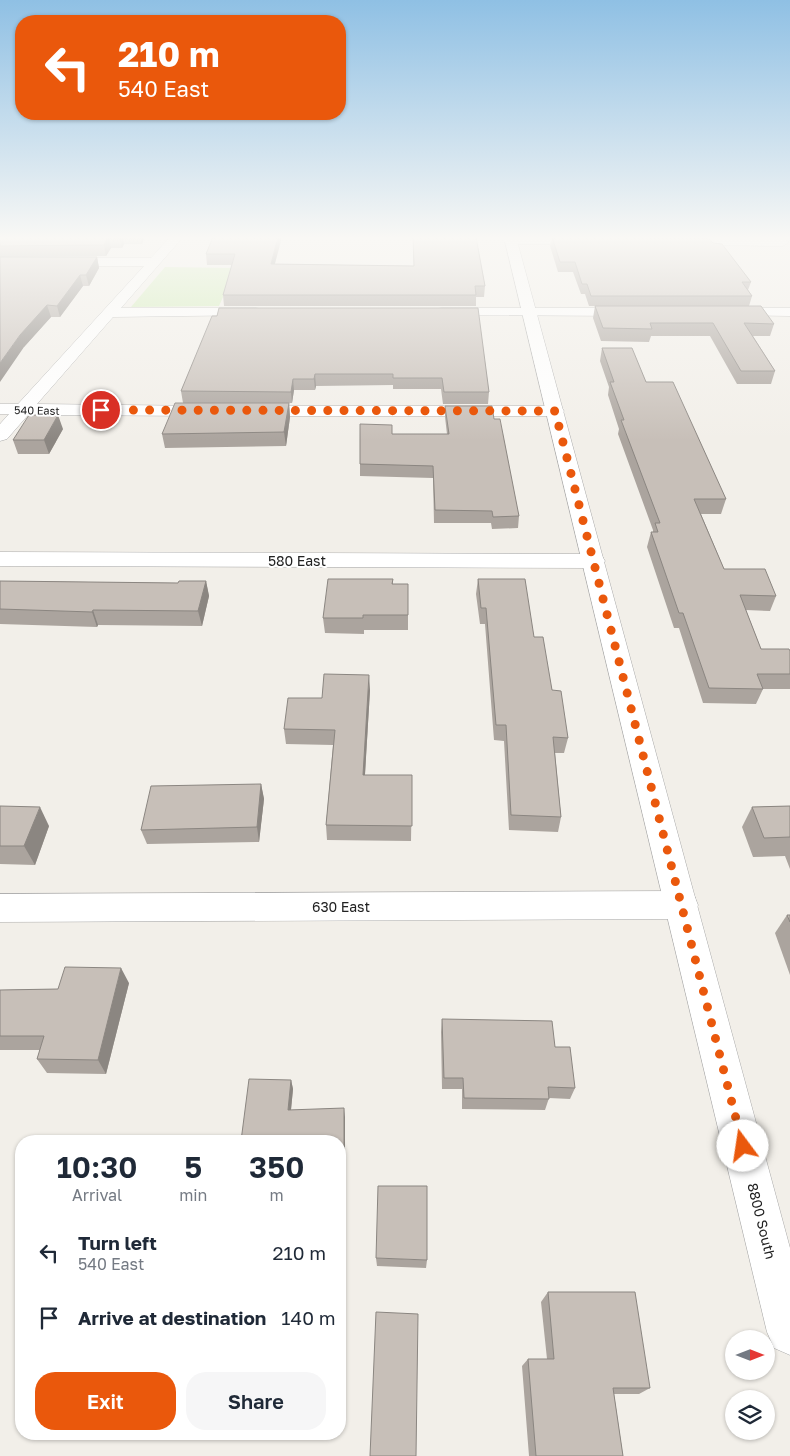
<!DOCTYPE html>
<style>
:root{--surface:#fff;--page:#f6f6f7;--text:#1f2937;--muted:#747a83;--accent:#ea580c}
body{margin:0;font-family:"Golos Text",sans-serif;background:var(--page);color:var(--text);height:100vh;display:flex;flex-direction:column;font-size:19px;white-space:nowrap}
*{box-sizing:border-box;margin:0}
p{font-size:16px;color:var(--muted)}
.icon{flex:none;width:28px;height:28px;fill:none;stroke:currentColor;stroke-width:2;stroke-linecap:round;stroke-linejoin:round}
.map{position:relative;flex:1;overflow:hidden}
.panel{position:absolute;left:15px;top:1135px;width:331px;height:305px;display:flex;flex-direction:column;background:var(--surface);border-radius:20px;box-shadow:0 1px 4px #0004}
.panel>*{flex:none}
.banner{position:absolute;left:15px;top:15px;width:331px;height:105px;border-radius:20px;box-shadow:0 1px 4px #0004;background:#ea580c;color:#fff;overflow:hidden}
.needle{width:32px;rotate:90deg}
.controls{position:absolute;left:725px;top:1330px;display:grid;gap:10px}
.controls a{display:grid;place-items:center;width:50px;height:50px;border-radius:50%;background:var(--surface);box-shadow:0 1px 4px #0004;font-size:25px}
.pin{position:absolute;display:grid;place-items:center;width:42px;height:42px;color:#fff;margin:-21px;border:2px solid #fff;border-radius:50%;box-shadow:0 1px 5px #0007}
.me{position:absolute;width:55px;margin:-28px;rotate:346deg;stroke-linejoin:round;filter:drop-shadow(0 0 4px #0008)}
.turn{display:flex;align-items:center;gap:18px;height:105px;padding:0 20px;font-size:22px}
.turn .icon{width:65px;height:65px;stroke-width:2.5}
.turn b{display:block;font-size:35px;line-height:42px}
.eta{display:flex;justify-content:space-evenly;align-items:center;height:85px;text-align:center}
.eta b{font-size:30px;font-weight:600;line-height:35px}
.primary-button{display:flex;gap:10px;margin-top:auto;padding:10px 20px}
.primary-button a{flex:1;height:58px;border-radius:20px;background:var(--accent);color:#fff;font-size:20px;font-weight:600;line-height:58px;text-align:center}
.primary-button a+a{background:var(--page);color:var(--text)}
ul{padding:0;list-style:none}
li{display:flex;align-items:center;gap:15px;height:65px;padding:0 20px}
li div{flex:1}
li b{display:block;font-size:19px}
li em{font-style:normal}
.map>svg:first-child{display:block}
.grass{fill:#cdebb0}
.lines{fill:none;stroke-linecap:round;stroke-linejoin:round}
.minor-casing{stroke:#a9a9a9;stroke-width:1}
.tertiary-casing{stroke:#a9a9a9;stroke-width:1}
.minor{fill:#fff;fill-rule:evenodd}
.tertiary{fill:#fff;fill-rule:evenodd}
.wall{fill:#aba49e}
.shaded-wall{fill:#8b8681}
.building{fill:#c7bfb8;stroke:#8b8681}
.route{stroke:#ea580c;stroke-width:9;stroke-dasharray:0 16.2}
.labels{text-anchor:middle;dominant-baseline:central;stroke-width:4;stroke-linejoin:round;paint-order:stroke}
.far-street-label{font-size:11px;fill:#222;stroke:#fff}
.street-label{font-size:14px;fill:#222;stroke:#fff}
</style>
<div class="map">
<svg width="790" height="1456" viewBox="0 0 790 1456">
<rect width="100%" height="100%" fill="#f2efe9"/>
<polygon class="grass" points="165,267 236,268 219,306 131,307"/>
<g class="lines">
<defs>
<g id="minor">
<polygon points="170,237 183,237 121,308 256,308 261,309 263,312 261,315 113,317 37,404 208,406 214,407 217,411 214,415 208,416 28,415 7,439 0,441 0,424 9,414 0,414 0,404 18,404 144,266 0,266 0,258 151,258"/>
<polygon points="505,237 590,237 595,241 589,245 510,244 505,243 504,240"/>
<polygon points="674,237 783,238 789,242 783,246 675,245 669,241"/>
<polygon points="442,308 631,308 636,309 638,312 636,315 631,316 437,315 435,312 437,309"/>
<polygon points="729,308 790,308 790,316 724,315 722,312 724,309"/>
<polygon points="251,406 555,406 561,407 564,411 561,415 555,416 251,416 245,415 242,411 245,407"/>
<polygon points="0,552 594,554 602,556 605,561 602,566 594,568 0,566"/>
<polygon points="682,891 694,895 698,905 694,915 682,919 0,922 0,894"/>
</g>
<polygon id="tertiary" points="504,237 516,237 790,1248 790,1355 774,1348 767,1332"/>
</defs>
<use href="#minor" class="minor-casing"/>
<use href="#tertiary" class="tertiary-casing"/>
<use href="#minor" class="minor"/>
<use href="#tertiary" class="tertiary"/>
</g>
<g class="wall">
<polygon points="0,237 145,237 142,244 124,244 122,248 111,248 106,256 0,257"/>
<polygon points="213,237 275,264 414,266 413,237 476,237 485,286 484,297 476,297 476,306 224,306 223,295 232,265 207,265 206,254"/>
<polygon points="552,237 713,243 751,282 748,290 752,296 749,306 774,324 770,336 753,336 775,371 771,384 737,384 710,336 651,336 649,342 601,341 593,318 595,306 589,306 585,294 581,294 573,272 558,272 550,246"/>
<polygon points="0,257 97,257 99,268 89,286 83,286 60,317 51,317 24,347"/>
<polygon points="219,308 489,392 488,404 443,404 441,389 393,389 393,385 316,386 315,390 294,390 292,403 289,403 290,417 286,446 165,448 162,434 183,403 181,391 217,316"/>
<polygon points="602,348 646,382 726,499 721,514 701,514 724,569 776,596 770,611 746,610 761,649 790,651 790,689 763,689 756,704 703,703 679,628 674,628 647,547 651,532 653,532 653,530 618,434 619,429 608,395 609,387 600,361"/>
<polygon points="445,406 494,419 519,516 518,528 492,529 491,523 434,523 433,478 360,476 360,464 392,425 392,434 447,434 445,417"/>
<polygon points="63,429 49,454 18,454 13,440"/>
<polygon points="393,579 393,584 408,584 408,630 364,630 364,634 325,633 323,618"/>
<polygon points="478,579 534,637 568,738 564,753 555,753 561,817 558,832 509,830 504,741 494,740 485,624 480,624 476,594"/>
<polygon points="0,581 178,583 206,581 209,596 202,626 98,625 97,627 0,624"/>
<polygon points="370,690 365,775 412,775 411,841 327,840 326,825 333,745 286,744 284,729 322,698"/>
<polygon points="261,784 264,799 259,842 147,844 141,830"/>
<polygon points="0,806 49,826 35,865 0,864"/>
<polygon points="790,806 790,869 785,856 753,857 742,827 752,807"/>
<polygon points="787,915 790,915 790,975 775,933"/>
<polygon points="129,983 106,1074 47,1073 37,1059 40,1050 0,1050 0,990 58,989"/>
<polygon points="442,1019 555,1047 575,1088 570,1099 549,1098 545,1110 462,1109 462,1089 442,1089 441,1032"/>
<polygon points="291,1080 293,1089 291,1110 345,1117 345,1164 340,1164 340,1141 241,1141"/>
<polygon points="376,1258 427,1260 426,1268 377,1266"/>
<polygon points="548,1292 650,1388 639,1394 614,1394 623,1456 529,1456 522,1366 528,1359 547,1359 541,1302"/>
</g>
<g class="shaded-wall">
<polygon points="108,237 111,248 106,256 104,245"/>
<polygon points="119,237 122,237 124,244 122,248"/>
<polygon points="140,237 145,237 142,244"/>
<polygon points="278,237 282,237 272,275 271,264"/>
<polygon points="97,257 99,268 89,286 86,275"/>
<polygon points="80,275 83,286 60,317 57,306"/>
<polygon points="47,305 51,317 24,347 0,382 0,363 20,335"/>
<polygon points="315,374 316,386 315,390 314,379"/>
<polygon points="293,379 294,390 292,403 291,392"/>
<polygon points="289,403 290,417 286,446 284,432"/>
<polygon points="58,415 63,429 49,454 44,440"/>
<polygon points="206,581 209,596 202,626 198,611"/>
<polygon points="93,610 98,625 97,627 92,612"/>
<polygon points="369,675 370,690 364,790 363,775"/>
<polygon points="261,784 264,799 259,842 257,827"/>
<polygon points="40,807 49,826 35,865 24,846"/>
<polygon points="121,968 129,983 106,1074 98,1060"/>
<polygon points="291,1080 293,1089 290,1119 288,1110"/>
<polygon points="344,1108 345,1117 345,1164 344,1155"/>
</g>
<g class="building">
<polygon points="0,237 119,237 108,237 104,245 0,246"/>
<polygon points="213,237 278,237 271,264 414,266 413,237 476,237 485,286 475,286 476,295 223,295 235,254 206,254"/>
<polygon points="552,237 709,238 713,243 722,244 751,282 742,282 752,296 591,296 587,284 582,284 575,262 560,262"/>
<polygon points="0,257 97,257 86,275 80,275 57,306 47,305 20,335 0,363"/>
<polygon points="595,306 761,306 774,324 744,323 775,371 741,371 713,323 650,323 652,329 603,328"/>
<polygon points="219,308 478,308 489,392 444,392 442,378 393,378 393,374 315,374 314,379 293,379 291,392 181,391 212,316 217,316"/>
<polygon points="602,348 632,348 646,382 673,382 726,499 694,499 724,569 765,569 776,596 740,595 761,649 789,649 790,651 790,674 757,674 763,689 709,688 683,613 679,613 651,532 658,532 655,523 660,523 621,420 624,420 610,382 614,382"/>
<polygon points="175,403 289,403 284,432 162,434"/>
<polygon points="445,406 492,406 494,419 500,419 519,516 493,517 492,511 435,510 433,466 360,464 360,424 392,425 392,434 449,434"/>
<polygon points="29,415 58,415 44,440 13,440"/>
<polygon points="328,579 393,579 392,584 408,584 408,615 363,615 363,618 323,618"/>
<polygon points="478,579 525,579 534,637 543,637 552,690 561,691 568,738 553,737 561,817 511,815 506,725 496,725 486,608 481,608"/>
<polygon points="0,581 178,583 179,581 206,581 198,611 93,610 92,612 0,609"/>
<polygon points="324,674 369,675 363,775 412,775 412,826 326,825 335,730 284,729 288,698 322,698"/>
<polygon points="261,784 257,827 141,830 151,786"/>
<polygon points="0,806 40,807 24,846 0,846"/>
<polygon points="790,806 790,837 764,838 752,807"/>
<polygon points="787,915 790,915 790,922"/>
<polygon points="65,967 121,968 98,1060 37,1059 44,1036 0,1036 0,990 58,989"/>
<polygon points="442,1019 552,1021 555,1047 570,1047 575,1088 548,1087 549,1099 464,1098 463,1078 444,1078"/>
<polygon points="249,1079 291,1080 288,1110 344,1108 344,1155 340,1155 340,1141 241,1141"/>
<polygon points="378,1186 427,1186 427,1260 376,1258"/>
<polygon points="548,1292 635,1292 650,1388 613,1388 623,1456 536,1456 528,1359 554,1359"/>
<polygon points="376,1312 418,1314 416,1456 370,1456"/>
</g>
<linearGradient id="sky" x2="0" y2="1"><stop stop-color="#8fc0e4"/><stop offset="0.54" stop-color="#f9f8f5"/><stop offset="1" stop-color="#f9f8f5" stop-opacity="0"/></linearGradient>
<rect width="790" height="441" fill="url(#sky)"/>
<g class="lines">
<polyline class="route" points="101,410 555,411 743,1146"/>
</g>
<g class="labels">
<g class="far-street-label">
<text transform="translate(37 410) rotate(1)">540 East</text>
</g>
<g class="street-label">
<text x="297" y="560">580 East</text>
<text x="341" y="906">630 East</text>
<text transform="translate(762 1221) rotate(76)">8800 South</text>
</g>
</g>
</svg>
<div class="controls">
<a><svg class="needle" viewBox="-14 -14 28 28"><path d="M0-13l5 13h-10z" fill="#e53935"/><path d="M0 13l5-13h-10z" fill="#747a83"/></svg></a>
<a><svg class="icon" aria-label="layers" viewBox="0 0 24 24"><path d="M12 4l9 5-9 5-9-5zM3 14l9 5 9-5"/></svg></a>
</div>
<div class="pin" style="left:101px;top:410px;background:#d93025"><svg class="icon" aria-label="arrive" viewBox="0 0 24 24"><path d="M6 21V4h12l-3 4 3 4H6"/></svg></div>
<svg class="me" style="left:743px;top:1146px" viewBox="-20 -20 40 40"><circle r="19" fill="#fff"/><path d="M0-13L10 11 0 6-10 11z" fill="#ea580c"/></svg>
<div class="banner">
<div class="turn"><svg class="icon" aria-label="left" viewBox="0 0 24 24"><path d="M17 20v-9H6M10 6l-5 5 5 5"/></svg><div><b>210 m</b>540 East</div></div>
</div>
<section class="panel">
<div class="eta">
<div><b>10:30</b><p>Arrival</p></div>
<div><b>5</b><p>min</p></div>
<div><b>350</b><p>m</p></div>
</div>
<ul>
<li><svg class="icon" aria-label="left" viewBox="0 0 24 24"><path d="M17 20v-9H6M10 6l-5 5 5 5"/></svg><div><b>Turn left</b><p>540 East</p></div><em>210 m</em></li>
<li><svg class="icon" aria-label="arrive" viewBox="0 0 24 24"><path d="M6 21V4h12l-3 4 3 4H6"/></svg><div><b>Arrive at destination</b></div><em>140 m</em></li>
</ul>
<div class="primary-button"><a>Exit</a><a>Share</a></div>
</section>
</div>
